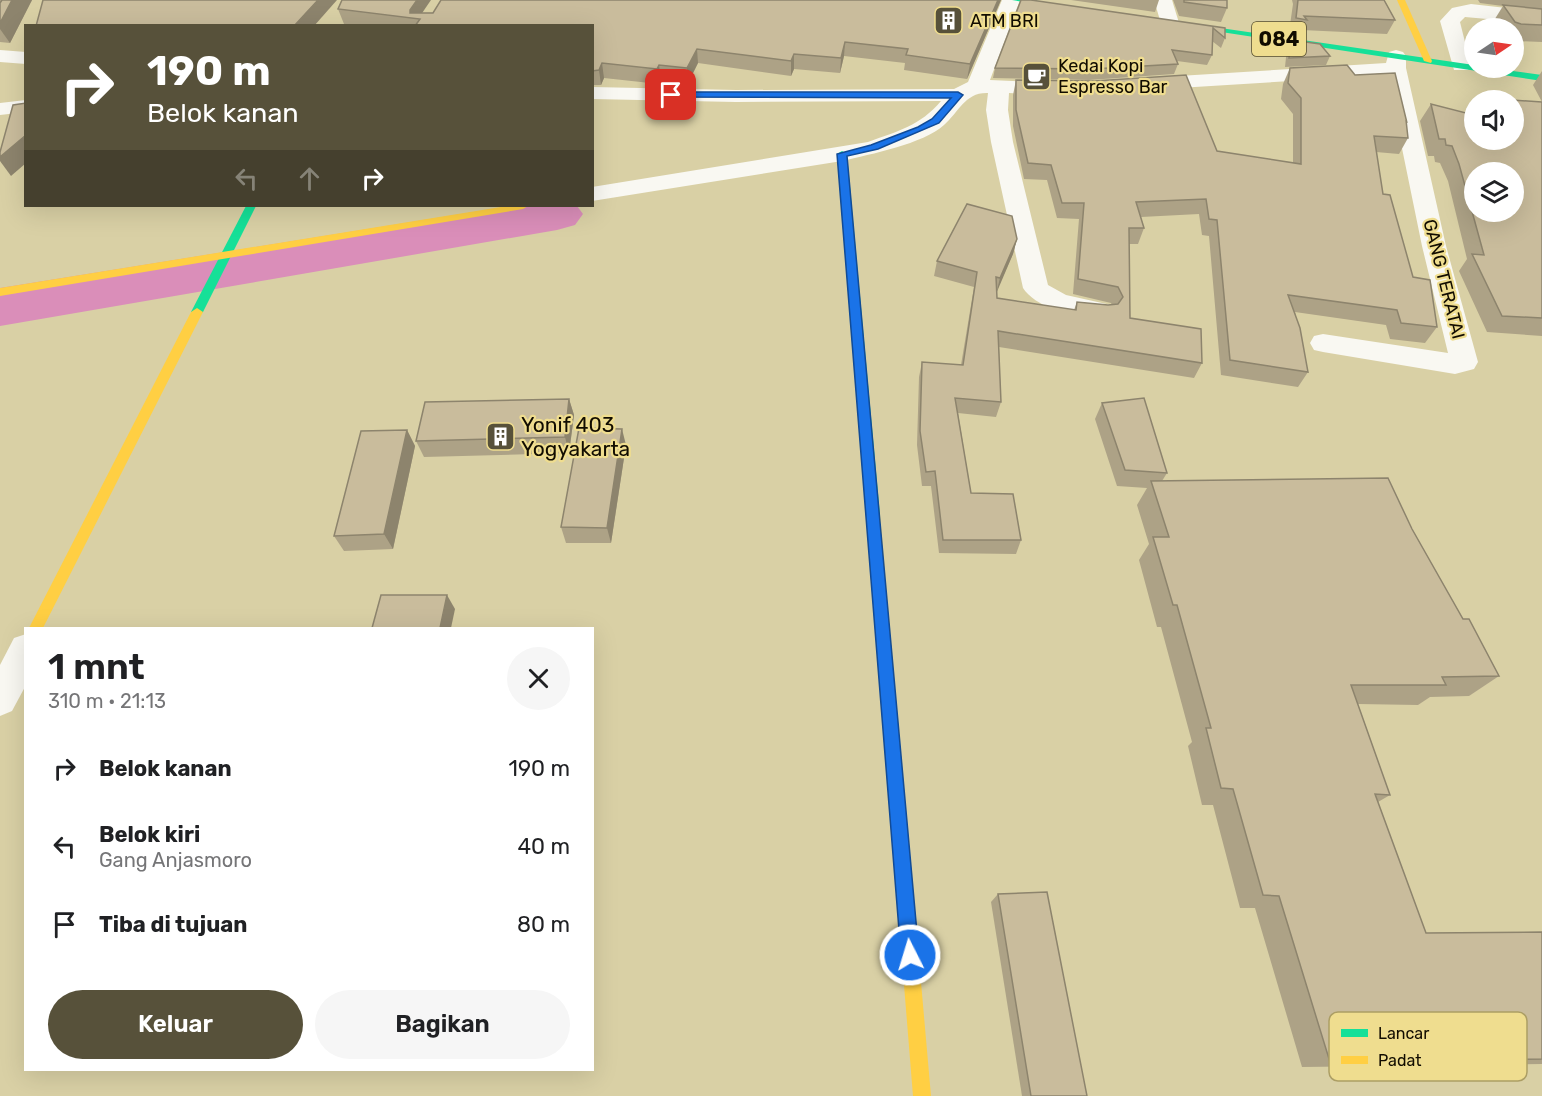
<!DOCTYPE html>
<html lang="id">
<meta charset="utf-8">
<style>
:root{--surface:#fff;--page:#f6f6f6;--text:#202124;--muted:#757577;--accent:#57513a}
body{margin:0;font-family:Rubik,sans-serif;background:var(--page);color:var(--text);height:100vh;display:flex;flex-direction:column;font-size:22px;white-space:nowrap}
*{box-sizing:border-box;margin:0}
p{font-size:20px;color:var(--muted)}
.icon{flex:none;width:33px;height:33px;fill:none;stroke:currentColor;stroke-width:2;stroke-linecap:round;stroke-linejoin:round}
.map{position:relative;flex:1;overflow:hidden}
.details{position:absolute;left:24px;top:627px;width:570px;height:444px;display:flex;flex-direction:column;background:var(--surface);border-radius:0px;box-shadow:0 6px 24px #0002}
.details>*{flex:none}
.top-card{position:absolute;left:24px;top:24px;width:570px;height:183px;border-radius:0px;box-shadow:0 6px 24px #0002;background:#57513a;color:#fff;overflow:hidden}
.needle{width:39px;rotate:77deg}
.controls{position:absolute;left:1464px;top:18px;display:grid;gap:12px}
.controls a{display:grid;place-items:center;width:60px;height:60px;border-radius:50%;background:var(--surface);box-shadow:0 6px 24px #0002;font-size:30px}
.pin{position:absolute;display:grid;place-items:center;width:51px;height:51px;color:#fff;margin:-26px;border-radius:12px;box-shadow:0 3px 9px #0006}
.me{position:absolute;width:66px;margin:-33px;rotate:355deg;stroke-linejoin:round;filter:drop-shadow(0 0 4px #0008)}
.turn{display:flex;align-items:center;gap:21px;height:126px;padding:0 24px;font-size:27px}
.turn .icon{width:78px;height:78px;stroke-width:2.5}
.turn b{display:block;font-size:42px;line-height:51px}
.lanes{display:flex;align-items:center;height:57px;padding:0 24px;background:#0003;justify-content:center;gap:30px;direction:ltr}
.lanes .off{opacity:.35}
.round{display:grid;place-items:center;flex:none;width:63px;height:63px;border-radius:32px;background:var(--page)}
.head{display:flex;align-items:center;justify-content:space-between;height:102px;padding:0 24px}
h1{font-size:36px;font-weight:600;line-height:45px}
.primary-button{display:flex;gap:12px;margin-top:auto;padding:12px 24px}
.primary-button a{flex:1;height:69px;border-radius:36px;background:var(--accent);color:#fff;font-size:24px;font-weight:600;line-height:69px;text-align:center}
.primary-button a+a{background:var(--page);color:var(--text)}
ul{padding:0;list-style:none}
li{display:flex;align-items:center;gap:18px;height:78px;padding:0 24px}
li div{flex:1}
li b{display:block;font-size:22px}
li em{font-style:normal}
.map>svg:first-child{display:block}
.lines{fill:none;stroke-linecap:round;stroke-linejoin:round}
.river{fill:#da8eb9;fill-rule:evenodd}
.street{fill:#f9f8f2;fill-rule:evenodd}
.fast{fill:#16e098;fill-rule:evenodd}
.slow{fill:#ffcf43;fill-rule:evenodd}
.wall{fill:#ada286}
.shaded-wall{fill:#8d846d}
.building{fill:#c9bc9c;stroke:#8d846d;stroke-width:1.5;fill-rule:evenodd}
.route{fill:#1a73e8;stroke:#114b97;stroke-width:1.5}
.labels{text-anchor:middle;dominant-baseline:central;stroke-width:4.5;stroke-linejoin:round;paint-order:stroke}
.far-poi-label{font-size:18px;fill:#110c00;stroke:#efdd8f;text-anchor:start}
.far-street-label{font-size:18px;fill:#110c00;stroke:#efdd8f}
.shield{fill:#efdd8f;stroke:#544b2b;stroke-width:1.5}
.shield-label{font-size:20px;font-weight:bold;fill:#110c00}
.poi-label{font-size:21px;fill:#110c00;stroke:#efdd8f;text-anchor:start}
.key{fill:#efdd8f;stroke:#ac9e64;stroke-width:1.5}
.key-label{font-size:16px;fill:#110c00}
</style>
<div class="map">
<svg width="1542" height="1096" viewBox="0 0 1542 1096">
<rect width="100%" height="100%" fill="#d9d0a5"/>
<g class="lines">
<polygon class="river" points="511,206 577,206 583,214 575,225 557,230 0,326 0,288"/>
<g class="street">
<path d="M1002,0H1020L990,80L1057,83L1064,85L1067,89L1064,93L1057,95L1009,93L1008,110L1013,142L1048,285L1066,295L1111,305L1115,311L1111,317C1088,324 1036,309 1023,288L991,142L986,110L988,93C965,92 959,112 944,125C923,144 871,154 842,161L592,201V187L868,142C898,131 920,126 941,101L736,102L592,99V87L736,90L954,89L968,82Z"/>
<polygon points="1154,0 1172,0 1179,23 1176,27 1162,27"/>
<polygon points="1471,4 1542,12 1542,24 1465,17 1460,22 1471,66 1468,70 1454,70 1440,21 1452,8"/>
<polygon points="0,50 26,52 26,64 0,62"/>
<polygon points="1396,50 1403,52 1406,56 1406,68 1446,246 1478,362 1474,369 1455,374 1323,352 1314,350 1310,343 1314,336 1323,334 1448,353 1422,246 1387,75 1146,90 1139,88 1136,84 1139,80 1146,78 1386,63 1389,52"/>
<polygon points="26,100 26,112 0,115 0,103"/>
<polygon points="26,634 26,685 12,711 0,716 0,665 14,638"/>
</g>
<g class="fast">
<polygon points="1012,0 1033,0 1069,7 1065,9"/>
<polygon points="1179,22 1474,65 1474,68 1490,68 1542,75 1542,81 1182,26 1178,24"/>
<polygon points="842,151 847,154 880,515 878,519 868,519 866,515 837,154"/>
<polygon points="246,206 256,206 203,312 197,316 193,315 191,312"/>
</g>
<g class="slow">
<polygon points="1397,0 1405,0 1432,61 1431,63 1424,61"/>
<polygon points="507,206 528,206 523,209 0,296 0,288"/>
<polygon points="197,308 203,312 43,628 29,628 191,312"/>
<polygon points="873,510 878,511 880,515 931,1096 913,1096 866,515 868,511"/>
</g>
</g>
<g class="wall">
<polygon points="0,0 32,0 10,43 0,42"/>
<polygon points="1001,0 967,79 904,70 905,63 844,56 840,73 794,69 791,76 698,63 688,83 661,79 659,84 604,78 601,85 592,85 592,26 358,26 344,24 338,9 422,13"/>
<polygon points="1021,0 1225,28 1225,38 1221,48 1212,41 1212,55 1207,65 1177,61 1178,64 1174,74 1089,80 993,78 995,68"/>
<polygon points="1071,0 1159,0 1155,12"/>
<polygon points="1173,0 1227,0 1227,8 1221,22 1179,16"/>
<polygon points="1292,0 1384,0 1395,20 1387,34 1302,30 1301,34 1289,32 1293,4"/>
<polygon points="1478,0 1542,0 1542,42 1514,41 1514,28 1498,28 1493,22 1503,6 1480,3"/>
<polygon points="1291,40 1330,56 1326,65 1285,67 1287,48"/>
<polygon points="1290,68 1355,75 1395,73 1407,123 1406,125 1408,138 1399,154 1376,152 1383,194 1413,277 1437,327 1425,343 1390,339 1386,325 1295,312 1308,372 1298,387 1221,375 1209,236 1202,235 1199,214 1141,217 1144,228 1138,244 1129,244 1130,318 1202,363 1194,378 999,347 1001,402 996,417 958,413 971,493 1021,540 1016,554 939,553 931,486 922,486 917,445 919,377 922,362 961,365 974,287 934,276 937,261 1017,239 1013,254 996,292 997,298 1074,310 1077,302 1108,305 1112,305 1111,303 1073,294 1079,219 1057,218 1047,180 1024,179 1013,126 1013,95 1016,80 1217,151 1293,163 1293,114 1281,99 1283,84"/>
<polygon points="1542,71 1542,336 1487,332 1459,271 1467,259 1448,181 1440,163 1435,162 1434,156 1428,156 1420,121 1431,104 1514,140 1514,100 1497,100 1498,99 1542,102 1533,85"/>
<polygon points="569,399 574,415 569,453 424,457 416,441"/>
<polygon points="1102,403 1167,473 1162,481 1412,529 1463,619 1499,676 1469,696 1430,697 1418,705 1358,704 1390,795 1378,802 1426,933 1542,932 1542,1064 1302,1067 1255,908 1240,908 1213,805 1202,805 1188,746 1192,742 1161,627 1157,627 1139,560 1149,544 1137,505 1147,488 1117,486 1095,419"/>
<polygon points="407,430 415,446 393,549 344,551 334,536"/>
<polygon points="626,445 611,543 566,543 561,527"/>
<polygon points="998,894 1087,1096 1022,1096 991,902"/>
</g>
<g class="shaded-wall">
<polygon points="12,0 32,0 10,43 0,29 0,23"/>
<polygon points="318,0 337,0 314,26 294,26"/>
<polygon points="417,0 431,0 418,19 410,13 410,10"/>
<polygon points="998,0 1001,0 967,79 970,64"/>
<polygon points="845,42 844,56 840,73 841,58"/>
<polygon points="697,49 698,63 688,83 687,68"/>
<polygon points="794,54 794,69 791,76 791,61"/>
<polygon points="602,63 604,78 601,85 599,70"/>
<polygon points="659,65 661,79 659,84 657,69"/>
<polygon points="26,135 26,163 11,176 0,161 0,157"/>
<polygon points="1017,239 1013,254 996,294 1000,278"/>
<polygon points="569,399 574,415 569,453 565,437"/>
<polygon points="622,429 626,445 611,543 607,528"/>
<polygon points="407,430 415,446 393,549 384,534"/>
<polygon points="447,595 455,609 451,628 440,628"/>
</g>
<g class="building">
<polygon points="2,0 12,0 0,23 0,3"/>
<polygon points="43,0 318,0 294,26 36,26"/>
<polygon points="342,0 417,0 410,10 410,13 433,13 441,0 998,0 970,64 906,55 908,49 845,42 841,58 794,54 791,61 697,49 687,68 659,65 657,69 602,63 599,70 592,71 592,26 415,26 420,19 338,9"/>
<polygon points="1021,0 1031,0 1225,28 1225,38 1213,28 1212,55 1172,50 1178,64 1092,69 995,68"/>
<polygon points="1184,0 1227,0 1227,8 1184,2"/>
<polygon points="1298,0 1384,0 1395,20 1304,16 1307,20 1296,18"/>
<polygon points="1503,5 1542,9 1542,25 1521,24 1515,22"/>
<polygon points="1291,40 1320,44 1330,56 1289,58"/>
<polygon points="1347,65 1355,75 1395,73 1407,123 1406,120 1408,138 1374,136 1383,194 1390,195 1413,277 1430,280 1437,327 1401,323 1397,310 1288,295 1300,328 1308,372 1230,360 1217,220 1209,219 1206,199 1136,202 1144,228 1129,228 1130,318 1201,329 1202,363 998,331 1001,402 955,398 971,493 1013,494 1021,540 943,540 935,471 926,472 920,431 922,362 963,365 977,272 937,261 967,204 1012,216 1017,239 1000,278 996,277 997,298 1076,310 1077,302 1108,305 1118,304 1123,297 1118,287 1078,279 1084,203 1062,203 1051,165 1028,163 1016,110 1016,80 1094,81 1186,75 1217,151 1301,164 1301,98 1288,83 1290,68"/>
<path d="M1498,99L1542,102V318L1502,316L1472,254L1484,255L1459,164L1452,146L1446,145L1445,139H1439L1431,104L1474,115V140H1514V100H1499ZM1474,172H1514V212H1474Z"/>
<polygon points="26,103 26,135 0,157 0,152 13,105"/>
<polygon points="1144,398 1167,473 1125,470 1102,403"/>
<polygon points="569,399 565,437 416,441 425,402"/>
<polygon points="579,428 622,429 607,528 561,527"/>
<polygon points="407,430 384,534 334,536 361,431"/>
<polygon points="1388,478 1412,529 1463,619 1469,619 1499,676 1442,677 1446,685 1351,685 1390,795 1375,794 1426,933 1542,932 1542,1059 1330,1062 1279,896 1263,895 1233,789 1221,788 1206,728 1211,728 1177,605 1173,605 1153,537 1169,537 1151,481"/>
<polygon points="381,595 447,595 440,628 372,628"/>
<polygon points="1047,892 1087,1096 1031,1096 998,894"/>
</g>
<polygon class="route" points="671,92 958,92 963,95 939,123 878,149 847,156 919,955 916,961 910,964 904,961 901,955 837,154 871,145 918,127 932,119 951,98 667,97 666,95"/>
<defs>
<symbol id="building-square" viewBox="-11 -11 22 22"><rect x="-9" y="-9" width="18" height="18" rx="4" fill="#57513a" stroke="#efdd8f"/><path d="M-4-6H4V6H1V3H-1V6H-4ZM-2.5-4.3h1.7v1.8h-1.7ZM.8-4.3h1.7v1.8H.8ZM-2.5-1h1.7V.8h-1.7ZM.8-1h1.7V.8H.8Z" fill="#fff"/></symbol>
<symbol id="cafe-square" viewBox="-11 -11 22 22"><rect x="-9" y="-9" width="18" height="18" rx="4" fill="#57513a" stroke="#efdd8f"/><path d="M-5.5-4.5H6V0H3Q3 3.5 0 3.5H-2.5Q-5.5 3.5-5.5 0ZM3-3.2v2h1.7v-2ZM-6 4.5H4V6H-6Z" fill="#fff"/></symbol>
</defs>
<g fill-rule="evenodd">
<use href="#building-square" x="932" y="4" width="33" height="33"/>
<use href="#cafe-square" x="1020" y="60" width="33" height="33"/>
<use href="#building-square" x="484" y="420" width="33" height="33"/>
</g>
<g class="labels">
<g class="far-poi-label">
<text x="970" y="21">ATM BRI</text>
<text x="1058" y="66">Kedai Kopi<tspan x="1058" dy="21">Espresso Bar</tspan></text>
</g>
<g class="far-street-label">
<text transform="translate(1444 279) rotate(76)">GANG TERATAI</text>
</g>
<rect class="shield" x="1252" y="22" width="54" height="34" rx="4.5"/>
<g class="shield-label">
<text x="1279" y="39">084</text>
</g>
<g class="poi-label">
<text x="521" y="424">Yonif 403<tspan x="521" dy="24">Yogyakarta</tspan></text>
</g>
</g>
<rect x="1329" y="1012" width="198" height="69" rx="9" class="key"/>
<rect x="1341" y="1029" width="27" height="8" fill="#16e098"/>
<rect x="1341" y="1056" width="27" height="8" fill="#ffcf43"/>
<g class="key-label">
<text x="1378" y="1039">Lancar</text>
<text x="1378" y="1066">Padat</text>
</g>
</svg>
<div class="controls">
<a><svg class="needle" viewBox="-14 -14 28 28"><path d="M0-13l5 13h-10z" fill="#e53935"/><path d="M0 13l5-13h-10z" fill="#757577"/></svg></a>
<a><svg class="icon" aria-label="sound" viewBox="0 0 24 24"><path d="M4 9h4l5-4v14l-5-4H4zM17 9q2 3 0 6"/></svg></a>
<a><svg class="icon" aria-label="layers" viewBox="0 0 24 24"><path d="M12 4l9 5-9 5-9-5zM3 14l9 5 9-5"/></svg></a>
</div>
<div class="pin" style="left:671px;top:95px;background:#d93025"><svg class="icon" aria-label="arrive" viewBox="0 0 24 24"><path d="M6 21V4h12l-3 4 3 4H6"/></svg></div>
<svg class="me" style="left:910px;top:955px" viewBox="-20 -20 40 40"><circle r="17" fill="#1a73e8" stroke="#fff" stroke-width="3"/><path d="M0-11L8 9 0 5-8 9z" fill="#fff"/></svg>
<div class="top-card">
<div class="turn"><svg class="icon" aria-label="right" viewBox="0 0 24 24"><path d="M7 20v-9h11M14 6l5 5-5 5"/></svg><div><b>190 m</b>Belok kanan</div></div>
<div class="lanes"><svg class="icon off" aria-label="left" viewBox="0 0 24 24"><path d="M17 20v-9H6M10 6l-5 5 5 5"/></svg><svg class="icon off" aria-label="ahead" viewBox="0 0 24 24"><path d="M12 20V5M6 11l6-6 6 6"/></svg><svg class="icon" aria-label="right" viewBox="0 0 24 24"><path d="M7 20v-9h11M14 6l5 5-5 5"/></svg></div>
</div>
<section class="details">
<div class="head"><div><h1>1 mnt</h1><p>310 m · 21:13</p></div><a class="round"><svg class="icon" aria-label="close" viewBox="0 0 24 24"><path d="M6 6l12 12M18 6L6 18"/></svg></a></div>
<ul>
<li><svg class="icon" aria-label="right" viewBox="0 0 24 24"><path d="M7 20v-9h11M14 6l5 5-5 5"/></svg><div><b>Belok kanan</b></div><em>190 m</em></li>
<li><svg class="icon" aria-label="left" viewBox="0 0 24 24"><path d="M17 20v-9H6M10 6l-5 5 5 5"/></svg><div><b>Belok kiri</b><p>Gang Anjasmoro</p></div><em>40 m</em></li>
<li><svg class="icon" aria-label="arrive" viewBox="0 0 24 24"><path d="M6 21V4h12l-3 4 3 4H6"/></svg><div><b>Tiba di tujuan</b></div><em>80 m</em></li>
</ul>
<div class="primary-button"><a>Keluar</a><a>Bagikan</a></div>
</section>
</div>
